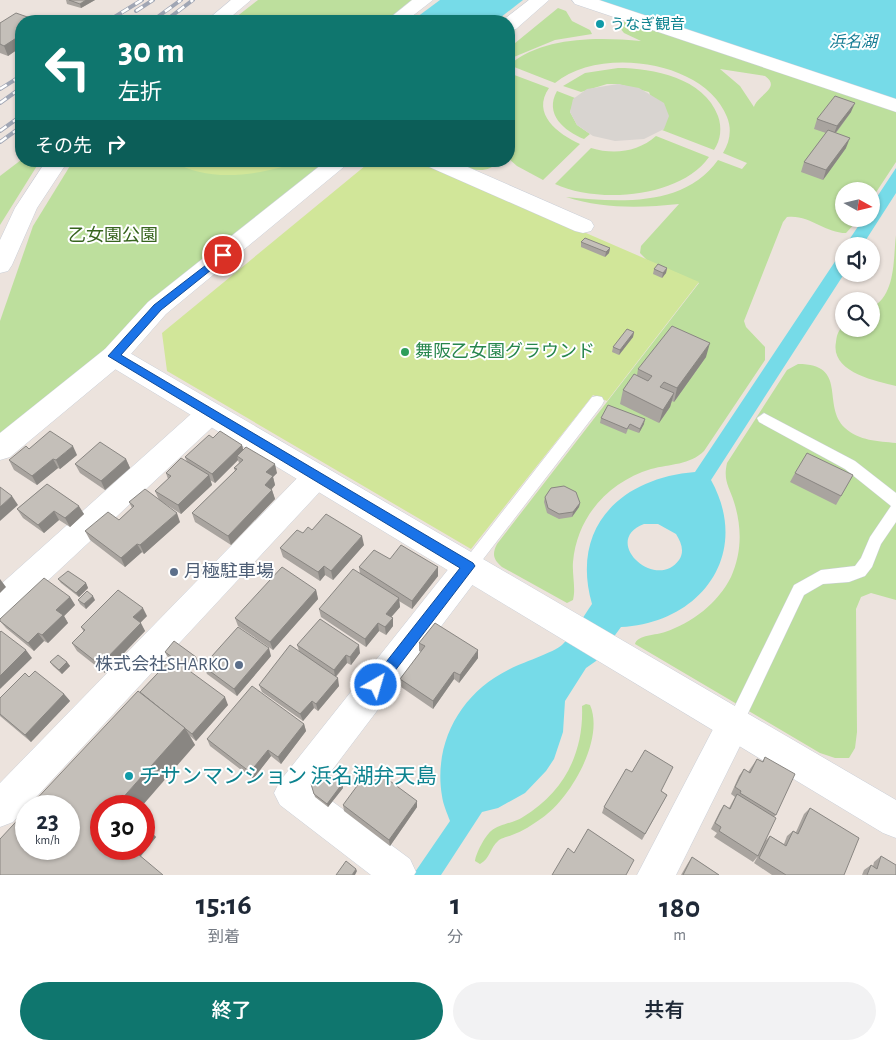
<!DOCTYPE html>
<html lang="ja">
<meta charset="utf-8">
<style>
:root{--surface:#fff;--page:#f2f2f3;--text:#1f2937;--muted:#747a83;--accent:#0f766e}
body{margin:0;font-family:"Alegreya Sans","Noto Sans JP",sans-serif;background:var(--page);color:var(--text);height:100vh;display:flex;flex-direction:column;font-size:19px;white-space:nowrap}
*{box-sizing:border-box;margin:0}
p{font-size:16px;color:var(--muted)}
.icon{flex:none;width:28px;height:28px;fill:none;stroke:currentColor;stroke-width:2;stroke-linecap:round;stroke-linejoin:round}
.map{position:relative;height:875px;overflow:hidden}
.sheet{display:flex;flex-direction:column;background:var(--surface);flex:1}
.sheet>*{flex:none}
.guide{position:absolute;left:15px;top:15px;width:500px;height:152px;border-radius:20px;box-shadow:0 1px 4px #0004;background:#0f766e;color:#fff;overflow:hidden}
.needle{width:32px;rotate:98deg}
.controls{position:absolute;left:835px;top:182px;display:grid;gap:10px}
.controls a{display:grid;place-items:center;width:45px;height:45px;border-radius:50%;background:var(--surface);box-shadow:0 1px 4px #0004;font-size:25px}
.speed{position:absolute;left:15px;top:795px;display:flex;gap:10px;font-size:25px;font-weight:700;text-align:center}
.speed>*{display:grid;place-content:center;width:65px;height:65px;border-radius:50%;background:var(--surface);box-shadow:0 1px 4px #0004;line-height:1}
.speed small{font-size:12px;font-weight:400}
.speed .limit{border:8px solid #d22;background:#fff;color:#111}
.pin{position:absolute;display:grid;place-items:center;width:42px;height:42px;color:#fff;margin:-21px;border:2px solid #fff;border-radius:50%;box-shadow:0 1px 5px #0007}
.me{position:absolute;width:55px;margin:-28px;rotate:38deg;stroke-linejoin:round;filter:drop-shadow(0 0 4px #0008)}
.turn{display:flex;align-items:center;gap:18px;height:105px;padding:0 20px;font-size:22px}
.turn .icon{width:65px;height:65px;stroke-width:2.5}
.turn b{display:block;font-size:35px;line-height:42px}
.then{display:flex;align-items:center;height:48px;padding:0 20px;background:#0003;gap:10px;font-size:19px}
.eta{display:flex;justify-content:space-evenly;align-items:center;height:85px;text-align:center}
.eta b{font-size:30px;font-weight:600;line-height:35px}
.action{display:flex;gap:10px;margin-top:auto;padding:10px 20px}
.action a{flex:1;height:58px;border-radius:30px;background:var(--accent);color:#fff;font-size:20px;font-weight:600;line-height:58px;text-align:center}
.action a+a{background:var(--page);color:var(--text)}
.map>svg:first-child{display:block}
.green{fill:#bddf9d;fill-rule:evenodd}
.pitch{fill:#d1e699}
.plaza{fill:#d8d4d0}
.water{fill:#76dbe8;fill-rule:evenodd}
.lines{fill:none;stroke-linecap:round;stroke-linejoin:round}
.lane-casing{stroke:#c9ced7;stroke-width:1}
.street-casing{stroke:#c9ced7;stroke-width:1}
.secondary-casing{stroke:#c9ced7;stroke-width:1}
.lane{fill:#fff;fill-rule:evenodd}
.street{fill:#fff;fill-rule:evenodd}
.secondary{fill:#fff;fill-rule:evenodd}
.rail-casing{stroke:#a0a6b4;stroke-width:4}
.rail{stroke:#fff;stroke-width:2.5;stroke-dasharray:8;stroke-linecap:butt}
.wall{fill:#a9a49f}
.shaded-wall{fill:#898682}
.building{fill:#c4bfb9;stroke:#898682}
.route{fill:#1a73e8;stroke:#114b97}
.culture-dot{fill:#0f9aa8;stroke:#fff;stroke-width:2}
.leisure-dot{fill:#2e9e5b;stroke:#fff;stroke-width:2}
.service-dot{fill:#5c6f8a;stroke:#fff;stroke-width:2}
.labels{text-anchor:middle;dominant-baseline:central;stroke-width:4;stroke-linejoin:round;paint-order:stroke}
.far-culture-label{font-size:15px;fill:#0d838f;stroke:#fff;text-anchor:start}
.far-water-label{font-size:16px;font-style:italic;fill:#157c94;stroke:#fff}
.park-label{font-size:18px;fill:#37641e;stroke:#fff}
.leisure-label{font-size:18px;fill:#27864d;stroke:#fff;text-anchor:start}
.service-label{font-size:18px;fill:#4e5e75;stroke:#fff;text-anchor:start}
.near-culture-label{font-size:21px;fill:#0d838f;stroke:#fff;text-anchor:start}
</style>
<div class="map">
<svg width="896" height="875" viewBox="0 0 896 875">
<rect width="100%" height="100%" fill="#ece3dd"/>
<g class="green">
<polygon points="258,0 416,0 386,21 231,21"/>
<polygon points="558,8 566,11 572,21 590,30 592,34 555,40 509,59 509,48"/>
<path d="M627,21L896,109V162L871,200V191H844V219H859L846,233C825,233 809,214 787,217L783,222L744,321L746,327L765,347V360L704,451C690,465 670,464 651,469C608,482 577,517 573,562C572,575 576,588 573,600L567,603L502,567C493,559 492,554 497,544L699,283L647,260L640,253L641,246L679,204C641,208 603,209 566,197C617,202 684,208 718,160L742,169L747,163L723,153C730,142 732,129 727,117C705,60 599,46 555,83L509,65C543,36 599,37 641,41L624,33L620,28L621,23ZM720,69L765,76C782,88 757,95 754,107L740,86Z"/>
<path d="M618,68C653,68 704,78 718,116C722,127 721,140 714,150L662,130L664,129L649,92L618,84H607L581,92L563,86L585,73Z"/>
<path d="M509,73L549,88C531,114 558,134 580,144L543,180L517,166L509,159Z"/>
<path d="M557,91L575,98L570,112L577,125L590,134L584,139C564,131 544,114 557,91Z"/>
<path d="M656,136L709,157C680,198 598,204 555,184L591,148C614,155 638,152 656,136Z"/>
<polygon points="21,160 40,161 0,225 0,176"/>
<polygon points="73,161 326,161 104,351 0,434 0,321 33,226"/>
<path d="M448,161H499C485,178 465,167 448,161Z"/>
<path d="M896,235V386C875,381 830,372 836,342C837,334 838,331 844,325V329H871V308C896,295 893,261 896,235Z"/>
<path d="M798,364C849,364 821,405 845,428C859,441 878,441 896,443V600L871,593L861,597L856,609L857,732L855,748L849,758H835L820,753L635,644C637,635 657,635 665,632C692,623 718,603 731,577C742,553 742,527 734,502C729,486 723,481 727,463L787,370Z"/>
<path d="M586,704L590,705C605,739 570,799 542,818C532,825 523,831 512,835C508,837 501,838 498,841C490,848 490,859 480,864L475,861C476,853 485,836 491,831C499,824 514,823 523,817C564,792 584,753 582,706Z"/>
</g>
<g class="pitch">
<path d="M173,161H300C263,175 208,184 173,161Z"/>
<polygon points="371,161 420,161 699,282 607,401 593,395 471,549 167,371 162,333"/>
</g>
<polygon class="plaza" points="618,84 639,88 664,103 669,116 664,129 644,139 615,141 593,136 577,125 570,112 573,99 587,89"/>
<g class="water">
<polygon points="440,0 523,0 496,21 413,20"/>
<polygon points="598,0 896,0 896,100"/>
<polygon points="896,168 896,193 862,246 845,246 863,219 871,219 871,206"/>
<path d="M844,248V274L711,480C752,554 701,623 621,627L596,661L586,668L565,701L563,732L554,759L546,771L525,793L498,808L482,812L441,875H413L450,821C447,813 443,804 442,796C433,743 461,693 508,670C520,663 554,653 563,644C574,633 583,617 592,604C570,527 621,478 695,472ZM644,524H658L676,534C681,542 685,551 679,560C656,592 600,541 644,524Z"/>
</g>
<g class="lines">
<defs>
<g id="lane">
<polygon points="597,396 602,397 604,401 602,405 474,571 469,573 464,571 461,566 464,561 592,397"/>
<polygon points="764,413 855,461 896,493 896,522 881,544 872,567 865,576 849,582 823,584 804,595 740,730 734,732 728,730 726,724 794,585 821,570 855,566 861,558 870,537 891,506 845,469 759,422 757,418"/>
</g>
<g id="street">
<polygon points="412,0 433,0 406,21 386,21"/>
<polygon points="529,0 549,0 516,29 509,30 509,21 502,21"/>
<polygon points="572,0 599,0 896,99 896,112 575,4"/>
<polygon points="326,161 351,161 166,314 123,363 10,457 0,460 0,433 105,349 148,302"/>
<polygon points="424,161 454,161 591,221 594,226 591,231 583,233 575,231 427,166"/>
<polygon points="210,403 220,406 223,413 220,420 11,615 0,619 0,585 200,406"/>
<polygon points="317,464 327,468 331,476 327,484 13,822 0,827 0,783 307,468"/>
<polygon points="469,553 480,557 484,566 480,575 317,790 410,859 416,872 414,875 371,875 280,805 274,793 280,781 458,557"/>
<polygon points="734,708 746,712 751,724 676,875 637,875 722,712"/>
</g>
<g id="secondary">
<polygon points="231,0 251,0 226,21 206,21"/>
<polygon points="46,161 68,161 37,208 12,265 8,271 0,273 0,240 15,208"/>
<polygon points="114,347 123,349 896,800 896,838 883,833 105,363 101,356 105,349"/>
</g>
</defs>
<use href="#lane" class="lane-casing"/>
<use href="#street" class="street-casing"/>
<use href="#secondary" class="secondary-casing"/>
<use href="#lane" class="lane"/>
<use href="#street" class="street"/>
<use href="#secondary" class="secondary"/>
<defs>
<g id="rail">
<polyline points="136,11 153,0"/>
<polyline points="108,21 142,0"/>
<polyline points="152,21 181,0"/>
<polyline points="165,21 193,0"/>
<polyline points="0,89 21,76"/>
<polyline points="0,103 21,88"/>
<polyline points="0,131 21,116"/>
<polyline points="0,142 21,127"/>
</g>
</defs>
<use href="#rail" class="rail-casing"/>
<use href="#rail" class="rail"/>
</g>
<g class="wall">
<polygon points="66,0 95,0 81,8 67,4"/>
<polygon points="21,21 21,47 8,56 0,53 0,23"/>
<polygon points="851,112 836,133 846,148 823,180 801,172 804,162 826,133 814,129 817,119"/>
<polygon points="372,161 384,161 379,165 372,162"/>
<polygon points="581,242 610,248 609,253 605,257 581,247"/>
<polygon points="667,268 666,273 662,278 653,274 654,269"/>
<polygon points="634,332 633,337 619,355 612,352 613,347"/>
<polygon points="706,357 674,402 672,401 670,407 659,423 620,404 623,390 637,375 638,369"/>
<polygon points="601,418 644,424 639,433 628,429 626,434 600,423"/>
<polygon points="213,438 242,445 243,449 277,473 273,477 275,485 272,489 272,490 275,499 231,545 195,522 192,513 235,471 234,468 239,463 238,460 215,483 210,480 212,485 181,514 159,500 155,491 168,479 166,473 187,462 185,457"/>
<polygon points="29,449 77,455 60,469 58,468 37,485 14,470 9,460"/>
<polygon points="126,459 130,468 105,490 80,473 75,464"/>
<polygon points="795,473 853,475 836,505 790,482"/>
<polygon points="47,484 84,514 70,527 59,520 44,533 23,518 17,509"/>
<polygon points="545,497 580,503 579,507 572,517 559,519 547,513 544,502"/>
<polygon points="129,502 180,522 144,554 142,552 125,567 90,540 85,531 119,520 132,508"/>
<polygon points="312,530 364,545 333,580 325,575 320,581 283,557 280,548 303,533"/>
<polygon points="390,559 438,567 438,576 412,609 399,601 400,607 391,617 393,618 393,626 386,635 379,631 366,647 321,617 319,609 360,574 359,567"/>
<polygon points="58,579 86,583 88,588 79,597 61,583"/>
<polygon points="316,590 318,599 273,650 238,626 235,618"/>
<polygon points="70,597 75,605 64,616 68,623 48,643 44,641 34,651 6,628 0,621"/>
<polygon points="78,600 95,600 86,609 80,604"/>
<polygon points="147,616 140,623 145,631 105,673 77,651 72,643 84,632 81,627"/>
<polygon points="419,643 478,658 459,683 454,679 433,709 401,687 400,679 421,652 419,651"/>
<polygon points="297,645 360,653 351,665 347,663 336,677 339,686 318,711 314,708 303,721 262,692 259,685 299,651"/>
<polygon points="165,652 196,657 198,661 188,670 228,705 196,741 190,736 195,745 101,806 156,837 141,856 0,875 140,692 171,659 167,656"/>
<polygon points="271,656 237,696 207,674 203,666"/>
<polygon points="50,662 67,662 70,666 62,674 53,666"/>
<polygon points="29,677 64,694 70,701 31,742 0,716 0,698"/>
<polygon points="304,724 306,731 281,764 271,756 253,779 210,746 207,739"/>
<polygon points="765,757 776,815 774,817 765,841 770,836 784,844 787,836 793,831 796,832 804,814 810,808 844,875 772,875 754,863 758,856 753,862 714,837 717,833 711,829 720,811 724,805 729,808 735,797 731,794 739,776 744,769 748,772 757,759 762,762"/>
<polygon points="311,784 342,784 343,788 328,807 315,797"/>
<polygon points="661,791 667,795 642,840 602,813 604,807"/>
<polygon points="343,805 417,807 390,846 344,811"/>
<polygon points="881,856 896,875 862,875 864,870 871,865 873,866 874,862"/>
<polygon points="692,857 719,875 681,875 688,863"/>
</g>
<g class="shaded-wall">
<polygon points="86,0 95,0 81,8 80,4"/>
<polygon points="21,33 21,47 8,56 4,46"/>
<polygon points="855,103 851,112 833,136 837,126"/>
<polygon points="850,138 846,148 823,180 826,170"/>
<polygon points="378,161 384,161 379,165"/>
<polygon points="610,248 609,253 605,257 606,252"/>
<polygon points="667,268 666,273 662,278 663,273"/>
<polygon points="634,332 633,337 619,355 620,350"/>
<polygon points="710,343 706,357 674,402 677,388"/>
<polygon points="674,393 670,407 659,423 663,410"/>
<polygon points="645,419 644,424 639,433 640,429"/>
<polygon points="242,445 244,454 237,456 238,460 215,483 212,474"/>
<polygon points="73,446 77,455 60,469 56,460"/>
<polygon points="53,459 58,468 37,485 32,476"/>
<polygon points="126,459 130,468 105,490 101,481"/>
<polygon points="275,464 277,473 273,477 275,485 267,494 265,485 266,472"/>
<polygon points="209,475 212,485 181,514 178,505"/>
<polygon points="272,490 275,499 231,545 228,536"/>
<polygon points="12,496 18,505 0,521 0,507"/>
<polygon points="580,503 579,507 572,517 573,512"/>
<polygon points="79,506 84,514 70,527 65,518"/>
<polygon points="54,511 59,520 44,533 38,525"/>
<polygon points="177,513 180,522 144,554 140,545"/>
<polygon points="362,536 364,545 333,580 331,571"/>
<polygon points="137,544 142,552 125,567 121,558"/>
<polygon points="324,566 325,575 320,581 318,572"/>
<polygon points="438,567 438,576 412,609 412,601"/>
<polygon points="0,579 6,587 0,593"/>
<polygon points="86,583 88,588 79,597 76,593"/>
<polygon points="316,590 318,599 273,650 270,642"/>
<polygon points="93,596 95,600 86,609 84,604"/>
<polygon points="70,597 75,605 64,616 68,623 48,643 42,635 56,610"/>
<polygon points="399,598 400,607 387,622 386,614"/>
<polygon points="143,608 147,616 138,625 133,617"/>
<polygon points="393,618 393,626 386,635 385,627"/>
<polygon points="141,623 145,631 105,673 100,665"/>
<polygon points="378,623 379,631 366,647 365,639"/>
<polygon points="38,633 44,641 34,651 28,643"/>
<polygon points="359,645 360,653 351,665 350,657"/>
<polygon points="269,648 271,656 237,696 234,689"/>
<polygon points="26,650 32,658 0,689 0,676"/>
<polygon points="478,650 478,658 459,683 460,675"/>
<polygon points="346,655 347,663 335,677 334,670"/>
<polygon points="196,657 198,661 188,671 186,667"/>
<polygon points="67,662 70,666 62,674 59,670"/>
<polygon points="454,672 454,679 433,709 433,701"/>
<polygon points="338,678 339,686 318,711 316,704"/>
<polygon points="64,694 70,701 31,742 25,735"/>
<polygon points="225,697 228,705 196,741 192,734"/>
<polygon points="312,701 314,708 303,721 300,714"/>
<polygon points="304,724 306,731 281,764 278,757"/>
<polygon points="185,728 195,745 142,806 123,806 119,802"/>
<polygon points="268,750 271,756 253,779 250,772"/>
<polygon points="342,784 343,788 328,807 327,804"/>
<polygon points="417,801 417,807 390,846 389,840"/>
<polygon points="144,823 156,837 139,858 131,849 144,849"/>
<polygon points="356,869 357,871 355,875 352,875"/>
</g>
<g class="building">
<polygon points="69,0 86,0 80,4"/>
<polygon points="16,13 36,20 34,21 21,21 21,33 19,35 21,35 4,46 0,44 0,23"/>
<polygon points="835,96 855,103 837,126 817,119"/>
<polygon points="828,130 850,138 826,170 804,162"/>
<polygon points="585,238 610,248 606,252 581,242"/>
<polygon points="658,264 667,268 663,273 654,269"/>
<polygon points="672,326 710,343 677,388 664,382 660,387 674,393 663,410 623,390 634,374 648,381 652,376 638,369"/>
<polygon points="627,329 634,332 620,350 613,347"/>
<polygon points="608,405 645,419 640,429 630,424 627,429 601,418"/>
<polygon points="50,431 73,446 56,460 53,459 32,476 9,460 26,446 29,449"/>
<polygon points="220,431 242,445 212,474 185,457 209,435 213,438"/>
<polygon points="100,442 126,459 101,481 75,464"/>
<polygon points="246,447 275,464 266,472 273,476 265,485 272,490 228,536 192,513 237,469 234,468 243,460 237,456"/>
<polygon points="807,453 853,475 841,496 795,473"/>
<polygon points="181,458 209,475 178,505 155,491 171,476 166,473"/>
<polygon points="47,484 79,506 65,518 54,511 38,525 17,509"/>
<polygon points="564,486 576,492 580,503 573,512 559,514 548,508 545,497 551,488"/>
<polygon points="0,487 12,496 0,507"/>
<polygon points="145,489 177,513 140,545 137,544 121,558 85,531 108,512 119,520 134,506 129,502"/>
<polygon points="326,514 362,536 331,571 324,566 318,572 280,548 297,530 303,533 308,527 312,530"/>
<polygon points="401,545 438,567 412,601 359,567 374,550 390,559"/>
<polygon points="282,567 316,590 270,642 235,618"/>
<polygon points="353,569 399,598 386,614 393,618 385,627 378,623 365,639 319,609"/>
<polygon points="68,571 86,583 76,593 58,579"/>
<polygon points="44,578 70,597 56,610 63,615 42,635 38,633 28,643 0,621 0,619"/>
<polygon points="118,590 143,608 133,617 141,623 100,665 72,643 85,630 81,627"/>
<polygon points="87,591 93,596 84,604 78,600"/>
<polygon points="320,619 359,645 350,657 346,655 334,670 297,645"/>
<polygon points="435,623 478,650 460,675 454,672 433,701 400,679 425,646 419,643"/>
<polygon points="238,627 269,648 234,689 203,666"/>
<polygon points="1,631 26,650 0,676 0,632"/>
<polygon points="174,641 196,657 186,667 165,652"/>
<polygon points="290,645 338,678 316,704 312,701 300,714 259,685"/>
<polygon points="58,655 67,662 59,670 50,662"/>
<polygon points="172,658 225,697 192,734 140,692"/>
<polygon points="35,671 64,694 25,735 0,714 0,698 25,673 29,677"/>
<polygon points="252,686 304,724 278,757 268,750 250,772 207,739"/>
<polygon points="138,691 185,728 119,802 124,806 101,806 101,849 132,849 163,875 0,875 0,839 26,811 26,849 69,849 69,806 30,806"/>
<polygon points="645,750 673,767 661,791 667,795 645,834 604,807 626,769 632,772"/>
<polygon points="765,757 795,774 776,815 740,793 741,791 735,787 744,769 750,773 757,759 763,762"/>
<polygon points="371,767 417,801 389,840 343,805"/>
<polygon points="322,769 342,784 327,804 314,794 311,784"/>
<polygon points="737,794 776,818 758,856 719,831 721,827 715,823 724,805 730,809"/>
<polygon points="810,808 859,838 844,875 786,875 759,858 770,836 786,846 793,831 798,834"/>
<polygon points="588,829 634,860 626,875 552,875 568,848 574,853"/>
<polygon points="881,856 896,865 896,875 867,875 871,865 877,869"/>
<polygon points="692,857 719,875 683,875"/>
<polygon points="346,861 356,869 352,875 336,875"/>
</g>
<polygon class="route" points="223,252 226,253 226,258 161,310 121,355 473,563 475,566 381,689 376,691 372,689 370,685 372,680 460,568 108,356 154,305"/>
<g class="culture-dot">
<circle cx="600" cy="24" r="5"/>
<circle cx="129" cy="776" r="5"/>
</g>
<circle class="leisure-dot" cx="405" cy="352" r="5"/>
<g class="service-dot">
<circle cx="174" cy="572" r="5"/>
<circle cx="239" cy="665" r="5"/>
</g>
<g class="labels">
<g class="far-culture-label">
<text x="610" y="24">うなぎ観音</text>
</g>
<g class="far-water-label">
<text x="853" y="42">浜名湖</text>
</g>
<g class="park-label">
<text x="113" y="236">乙女園公園</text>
</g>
<g class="leisure-label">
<text x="415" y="352">舞阪乙女園グラウンド</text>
</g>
<g class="service-label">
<text x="184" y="572">月極駐車場</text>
<text x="229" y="665" text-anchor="end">株式会社SHARKO</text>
</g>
<g class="near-culture-label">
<text x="139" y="776">チサンマンション 浜名湖弁天島</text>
</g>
</g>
</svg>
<div class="controls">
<a><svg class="needle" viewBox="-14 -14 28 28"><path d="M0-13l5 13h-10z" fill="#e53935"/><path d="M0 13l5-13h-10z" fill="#747a83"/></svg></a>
<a><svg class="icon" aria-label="sound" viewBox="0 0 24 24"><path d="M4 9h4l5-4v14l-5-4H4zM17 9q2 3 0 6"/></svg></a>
<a><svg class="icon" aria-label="search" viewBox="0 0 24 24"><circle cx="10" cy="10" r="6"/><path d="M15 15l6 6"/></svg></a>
</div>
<div class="speed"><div>23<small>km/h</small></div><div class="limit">30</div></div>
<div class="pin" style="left:223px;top:255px;background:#d93025"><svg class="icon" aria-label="arrive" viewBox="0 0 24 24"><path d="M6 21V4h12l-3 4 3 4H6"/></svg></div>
<svg class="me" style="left:376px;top:685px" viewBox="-20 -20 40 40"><circle r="17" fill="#1a73e8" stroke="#fff" stroke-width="3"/><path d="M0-11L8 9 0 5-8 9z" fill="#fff"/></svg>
<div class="guide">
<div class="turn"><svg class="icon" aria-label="left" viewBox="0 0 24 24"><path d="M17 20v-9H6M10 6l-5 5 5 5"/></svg><div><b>30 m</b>左折</div></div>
<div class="then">その先<svg class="icon" aria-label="right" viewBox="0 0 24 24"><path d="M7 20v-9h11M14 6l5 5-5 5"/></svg></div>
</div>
</div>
<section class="sheet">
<div class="eta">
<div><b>15:16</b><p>到着</p></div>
<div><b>1</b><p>分</p></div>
<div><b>180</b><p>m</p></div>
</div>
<div class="action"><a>終了</a><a>共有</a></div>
</section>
